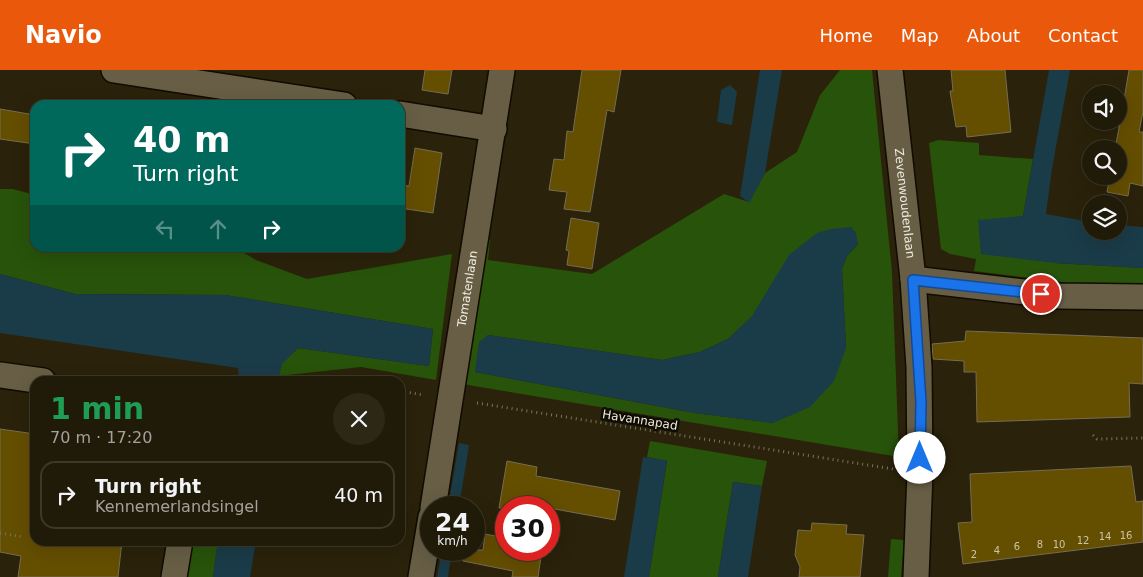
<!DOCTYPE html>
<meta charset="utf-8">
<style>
:root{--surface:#201a08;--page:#2d2716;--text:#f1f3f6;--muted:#a2a19c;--line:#3d3829;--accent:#ea580c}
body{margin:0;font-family:"DejaVu Sans",sans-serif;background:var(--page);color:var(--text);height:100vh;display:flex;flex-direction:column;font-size:19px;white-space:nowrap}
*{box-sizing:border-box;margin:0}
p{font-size:16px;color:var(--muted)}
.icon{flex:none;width:28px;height:28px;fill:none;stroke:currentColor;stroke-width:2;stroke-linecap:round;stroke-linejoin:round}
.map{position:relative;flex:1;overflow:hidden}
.drawer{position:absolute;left:30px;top:306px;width:375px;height:170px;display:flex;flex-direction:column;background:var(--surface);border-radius:15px;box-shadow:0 5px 20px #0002,0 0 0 1px var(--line)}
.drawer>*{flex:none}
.guide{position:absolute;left:30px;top:30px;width:375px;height:152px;border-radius:15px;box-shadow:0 5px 20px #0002,0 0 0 1px var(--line);background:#00695c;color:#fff;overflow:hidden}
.fabs{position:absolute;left:1082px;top:15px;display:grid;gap:10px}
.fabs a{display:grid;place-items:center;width:45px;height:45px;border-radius:50%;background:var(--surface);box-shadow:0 5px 20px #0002,0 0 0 1px var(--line);font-size:25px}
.speed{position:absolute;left:420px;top:426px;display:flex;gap:10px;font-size:25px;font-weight:700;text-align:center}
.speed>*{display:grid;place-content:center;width:65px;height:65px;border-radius:50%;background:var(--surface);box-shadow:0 5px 20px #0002,0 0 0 1px var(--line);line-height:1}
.speed small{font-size:12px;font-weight:400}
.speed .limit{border:8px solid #d22;background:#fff;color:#111}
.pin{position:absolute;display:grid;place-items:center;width:42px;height:42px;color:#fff;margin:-21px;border:2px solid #fff;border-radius:50%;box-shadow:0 1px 5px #0007}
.me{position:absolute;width:55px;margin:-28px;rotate:0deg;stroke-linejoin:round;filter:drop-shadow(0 0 4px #0008)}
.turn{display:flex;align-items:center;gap:18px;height:105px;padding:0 20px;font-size:22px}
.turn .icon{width:65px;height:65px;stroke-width:2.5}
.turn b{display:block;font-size:35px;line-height:42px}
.lanes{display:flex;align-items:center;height:48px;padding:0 20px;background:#0003;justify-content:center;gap:25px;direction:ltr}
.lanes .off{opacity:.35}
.round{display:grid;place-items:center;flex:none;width:52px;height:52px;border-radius:26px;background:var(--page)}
.summary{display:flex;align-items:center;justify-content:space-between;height:85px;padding:0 20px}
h1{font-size:30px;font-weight:700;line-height:38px;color:#1e9e55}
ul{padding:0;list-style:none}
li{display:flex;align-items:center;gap:15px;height:68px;margin:0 10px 8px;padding:0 10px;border:2px solid var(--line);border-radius:15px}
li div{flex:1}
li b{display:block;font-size:19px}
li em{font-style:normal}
header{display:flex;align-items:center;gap:30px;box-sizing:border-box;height:70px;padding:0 25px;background:var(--accent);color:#fff}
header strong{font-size:24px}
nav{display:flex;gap:28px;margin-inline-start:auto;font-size:18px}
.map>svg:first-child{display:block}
.green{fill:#28530a;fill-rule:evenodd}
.water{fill:#1a3b48}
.building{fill:#644e00;stroke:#766d53}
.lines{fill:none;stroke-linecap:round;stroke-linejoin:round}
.street-casing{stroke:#120b00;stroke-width:28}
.path{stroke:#79735f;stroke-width:3;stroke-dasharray:1 4;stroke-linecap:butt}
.street{stroke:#675e45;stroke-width:25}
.route-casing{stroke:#114b97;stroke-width:12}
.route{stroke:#1a73e8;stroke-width:9}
.labels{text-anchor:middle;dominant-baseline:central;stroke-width:5;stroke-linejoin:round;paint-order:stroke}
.number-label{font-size:10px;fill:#ccc3a5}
.street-label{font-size:12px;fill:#efeadc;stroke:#0f0c04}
</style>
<header>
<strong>Navio</strong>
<nav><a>Home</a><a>Map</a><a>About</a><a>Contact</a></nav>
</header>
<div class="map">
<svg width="1143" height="507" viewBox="0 0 1143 507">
<rect width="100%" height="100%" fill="#2a220a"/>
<g class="green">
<path d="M840,0H872L892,202L899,387L462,314L483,169L490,170L488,190L592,204L724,124L749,132L765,103L797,82L820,25ZM858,174L847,186L842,199L846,278L773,353L695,343L475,302L488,265L662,290L700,282L728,269L753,246L772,217Z"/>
<polygon points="938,70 979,73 979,85 1033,89 1023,146 1055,193 1143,198 1143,215 1093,216 974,201 976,189 950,184 941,179 929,73"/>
<polygon points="0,119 13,119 35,125 35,178 236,178 256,190 307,209 452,184 436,310 361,297 278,306 281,294 298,278 429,296 433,259 225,225 75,224 0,204"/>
<polygon points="650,371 767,391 762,416 733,412 718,507 649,507 667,391 647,387"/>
<polygon points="891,469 904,470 901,507 888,507"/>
<polygon points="192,471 218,471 213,507 186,507"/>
</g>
<g class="water">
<polygon points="760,0 782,0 765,103 749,133 740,126"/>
<polygon points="1049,0 1070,0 1052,99 1046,144 1091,152 1091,161 1119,161 1119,155 1143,157 1143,198 1055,193 981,184 978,150 1023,146"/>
<polygon points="730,15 737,22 732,55 717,52 721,20"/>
<polygon points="851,157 856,163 858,174 847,186 842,199 846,278 834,311 810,337 773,353 695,343 475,302 479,272 488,265 662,290 700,282 728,269 752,246 789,185 817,163 831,159"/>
<polygon points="0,204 75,224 225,225 433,259 429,296 298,278 282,294 278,311 239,311 238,298 0,263"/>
<polygon points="459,373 469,375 459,437 448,437"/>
<polygon points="643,387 667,390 649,507 624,507"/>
<polygon points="733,412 762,416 748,507 718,507"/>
<polygon points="218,471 256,471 250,507 213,507"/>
<polygon points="442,480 452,480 448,507 437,507"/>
</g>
<g class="building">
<polygon points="425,0 452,0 448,24 422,20"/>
<polygon points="582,0 621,0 614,42 607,40 590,142 564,139 567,122 549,120 554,89 564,90 567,61 573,62"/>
<polygon points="951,0 1005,0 1011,62 967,67 966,56 956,57 950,21 953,21"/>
<polygon points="1129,0 1143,0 1143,42 1139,62 1143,62 1143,116 1130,113 1128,126 1107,122 1110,106 1119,106 1119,79 1115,79 1119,58 1119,35 1123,36"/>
<polygon points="0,39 35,45 35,74 0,69"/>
<polygon points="415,78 442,83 433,143 400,138 400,115 409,116"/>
<polygon points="571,148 599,153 592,199 567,195 569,181 566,180"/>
<polygon points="966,261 1143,268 1143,314 1129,313 1130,347 977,352 976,302 964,302 964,291 933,289 932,274 965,271"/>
<polygon points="0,359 35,364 35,471 122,471 118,507 18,507 21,486 0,482"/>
<polygon points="507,391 537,397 536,406 620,421 615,450 549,438 499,438"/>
<polygon points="1131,396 1136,432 1143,431 1143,472 963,494 958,453 972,452 970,404"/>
<polygon points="812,453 847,455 846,464 864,465 860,507 799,507 800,497 795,485 798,460 811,461"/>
<polygon points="485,464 506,468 506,480 542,480 538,507 512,507 513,501 463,491 464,480 483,480"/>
</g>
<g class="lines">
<defs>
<g id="street">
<polyline points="114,0 344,35"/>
<path id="s1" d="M890,0L913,209L919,297L920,403L916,507"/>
<polyline points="400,44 494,59"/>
<polyline points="913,209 1059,226 1143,227"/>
<polyline points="0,305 43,311"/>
<path id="s2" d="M433,438L502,0"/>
<polyline points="174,507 180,471"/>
<polyline points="421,507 431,447"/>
</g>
</defs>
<use href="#street" class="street-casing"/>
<g class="path">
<polyline points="400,321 424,325"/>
<polyline points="477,333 893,399"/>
<polyline points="1093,365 1097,369 1143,368"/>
<polyline points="0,463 23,467"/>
</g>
<use href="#street" class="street"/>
</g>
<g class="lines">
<defs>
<polyline id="route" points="920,388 921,332 913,210 1041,224"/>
</defs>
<use href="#route" class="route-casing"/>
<use href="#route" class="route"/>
</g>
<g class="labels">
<g class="number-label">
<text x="1126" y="465">16</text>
<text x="1105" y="466">14</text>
<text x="1083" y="470">12</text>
<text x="1040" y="474">8</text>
<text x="1059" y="474">10</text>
<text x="1017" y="476">6</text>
<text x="997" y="480">4</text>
<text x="974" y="484">2</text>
</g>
<g class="street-label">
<text stroke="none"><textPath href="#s1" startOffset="134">Zevenwoudenlaan</textPath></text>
<text stroke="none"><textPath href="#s2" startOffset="222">Tomatenlaan</textPath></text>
<text transform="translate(640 350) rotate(9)">Havannapad</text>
</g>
</g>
</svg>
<div class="fabs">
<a><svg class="icon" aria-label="sound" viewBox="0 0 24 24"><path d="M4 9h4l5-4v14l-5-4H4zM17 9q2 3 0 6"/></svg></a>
<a><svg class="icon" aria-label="search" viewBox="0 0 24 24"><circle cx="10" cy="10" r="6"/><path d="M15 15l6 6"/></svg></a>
<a><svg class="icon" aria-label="layers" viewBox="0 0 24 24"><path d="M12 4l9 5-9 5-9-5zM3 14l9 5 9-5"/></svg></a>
</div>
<div class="speed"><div>24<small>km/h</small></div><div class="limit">30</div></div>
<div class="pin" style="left:1041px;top:224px;background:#d93025"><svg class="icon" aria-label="arrive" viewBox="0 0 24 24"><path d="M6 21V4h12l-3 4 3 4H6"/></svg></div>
<svg class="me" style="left:920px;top:388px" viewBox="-20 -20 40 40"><circle r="19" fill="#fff"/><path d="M0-13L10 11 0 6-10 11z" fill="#1a73e8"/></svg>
<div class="guide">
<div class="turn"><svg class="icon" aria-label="right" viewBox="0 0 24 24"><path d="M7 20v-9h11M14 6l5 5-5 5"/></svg><div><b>40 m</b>Turn right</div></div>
<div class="lanes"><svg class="icon off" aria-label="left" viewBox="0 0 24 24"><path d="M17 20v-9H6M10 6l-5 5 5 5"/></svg><svg class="icon off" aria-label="ahead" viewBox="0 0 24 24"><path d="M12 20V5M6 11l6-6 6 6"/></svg><svg class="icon" aria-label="right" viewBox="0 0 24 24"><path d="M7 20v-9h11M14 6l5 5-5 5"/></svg></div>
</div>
<section class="drawer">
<div class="summary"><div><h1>1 min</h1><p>70 m · 17:20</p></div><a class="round"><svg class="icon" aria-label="close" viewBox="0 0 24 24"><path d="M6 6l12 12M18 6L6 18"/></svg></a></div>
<ul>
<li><svg class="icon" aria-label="right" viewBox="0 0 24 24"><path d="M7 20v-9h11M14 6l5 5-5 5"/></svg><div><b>Turn right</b><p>Kennemerlandsingel</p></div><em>40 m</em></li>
</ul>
</section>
</div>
